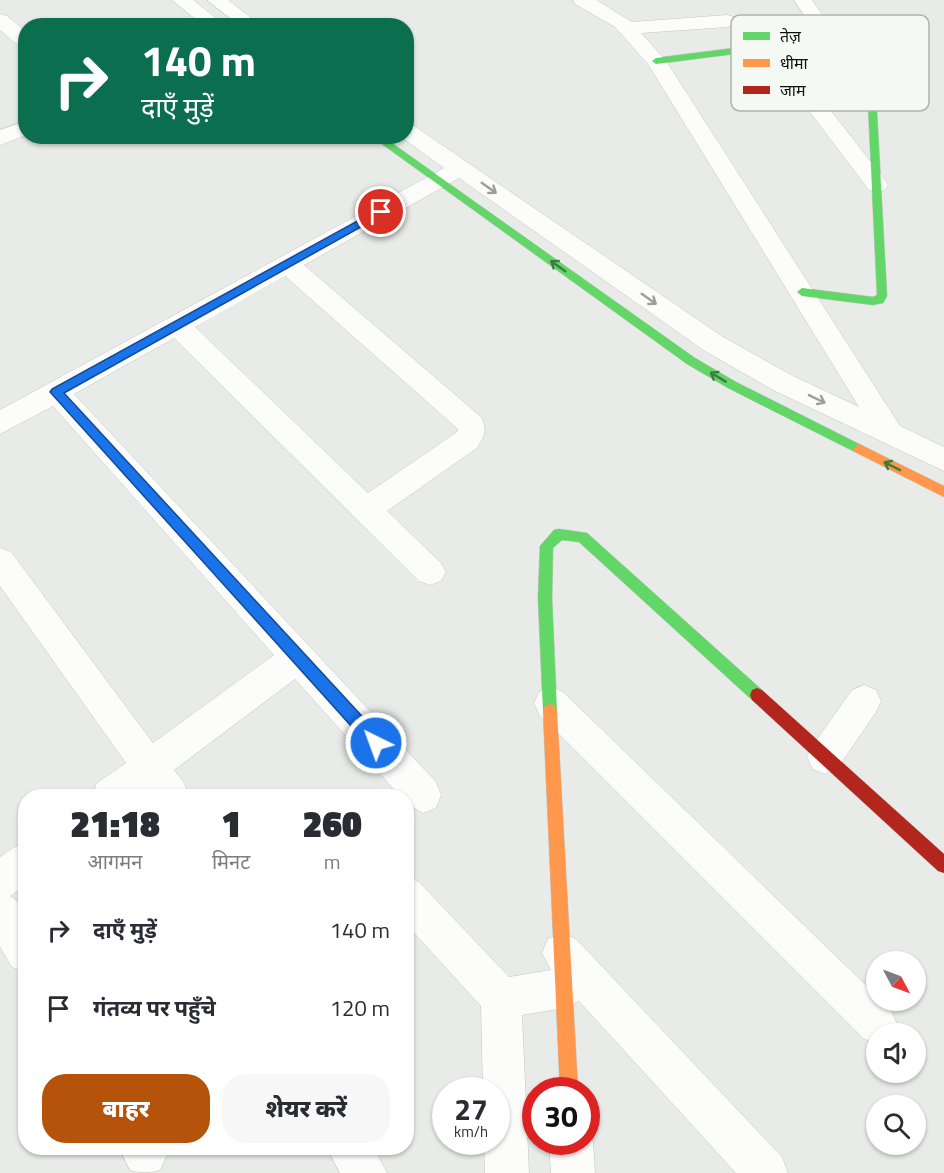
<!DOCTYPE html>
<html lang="hi">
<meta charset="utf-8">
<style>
:root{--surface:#fff;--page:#f7f7f7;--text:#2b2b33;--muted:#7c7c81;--accent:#b45309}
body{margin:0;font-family:"Titillium Web","Noto Sans Devanagari",sans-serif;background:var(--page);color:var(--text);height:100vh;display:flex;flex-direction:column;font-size:22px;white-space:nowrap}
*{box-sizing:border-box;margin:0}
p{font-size:20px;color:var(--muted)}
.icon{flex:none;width:33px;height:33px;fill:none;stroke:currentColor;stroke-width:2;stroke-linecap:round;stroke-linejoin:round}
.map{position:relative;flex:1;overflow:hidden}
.side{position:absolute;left:18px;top:789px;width:396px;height:366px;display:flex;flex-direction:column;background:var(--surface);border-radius:24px;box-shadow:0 2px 4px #0004}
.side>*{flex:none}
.top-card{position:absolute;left:18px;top:18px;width:396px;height:126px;border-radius:24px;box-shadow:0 2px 4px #0004;background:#0b6e4f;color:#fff;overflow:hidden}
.needle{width:39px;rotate:131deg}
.tools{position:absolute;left:866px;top:951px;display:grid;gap:12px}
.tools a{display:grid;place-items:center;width:60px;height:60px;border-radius:50%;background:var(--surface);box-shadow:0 2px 4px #0004;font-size:30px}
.speed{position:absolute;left:432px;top:1077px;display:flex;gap:12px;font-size:30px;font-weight:700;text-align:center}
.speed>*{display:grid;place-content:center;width:78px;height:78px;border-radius:50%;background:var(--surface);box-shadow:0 2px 4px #0004;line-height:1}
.speed small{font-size:15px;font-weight:400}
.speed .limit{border:9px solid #d22;background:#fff;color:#111}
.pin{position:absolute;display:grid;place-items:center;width:51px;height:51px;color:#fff;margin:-26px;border:3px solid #fff;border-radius:50%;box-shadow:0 2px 6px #0007}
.me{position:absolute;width:66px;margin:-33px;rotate:318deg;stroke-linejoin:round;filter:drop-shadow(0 0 4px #0008)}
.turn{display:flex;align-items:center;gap:21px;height:126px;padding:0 24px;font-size:27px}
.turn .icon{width:78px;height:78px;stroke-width:2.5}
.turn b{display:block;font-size:42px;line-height:51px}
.eta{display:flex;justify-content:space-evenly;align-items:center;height:102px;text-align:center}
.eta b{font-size:36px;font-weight:800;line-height:42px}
.cta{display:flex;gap:12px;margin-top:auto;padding:12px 24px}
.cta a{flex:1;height:69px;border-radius:24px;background:var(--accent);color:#fff;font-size:24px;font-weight:800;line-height:69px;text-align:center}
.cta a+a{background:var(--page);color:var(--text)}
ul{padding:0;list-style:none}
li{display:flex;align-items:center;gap:18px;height:78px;padding:0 24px}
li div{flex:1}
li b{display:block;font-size:22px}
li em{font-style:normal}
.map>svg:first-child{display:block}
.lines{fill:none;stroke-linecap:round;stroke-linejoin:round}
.street-casing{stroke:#c4c7c4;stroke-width:1}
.fast-casing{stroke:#c4c7c4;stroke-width:1}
.slow-casing{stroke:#c4c7c4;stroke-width:1}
.jam-casing{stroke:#c4c7c4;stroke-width:1}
.street{fill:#fcfcfb;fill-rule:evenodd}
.fast{fill:#63d668;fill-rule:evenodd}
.slow{fill:#ff974d;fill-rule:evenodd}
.jam{fill:#b3261e;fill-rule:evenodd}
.oneway{stroke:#9d9e9c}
.oneway2{stroke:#3d7d40}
.route{fill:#1a73e8;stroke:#114b97;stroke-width:1.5}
.key{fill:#f4f9f3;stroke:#afb3ae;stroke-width:1.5}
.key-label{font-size:16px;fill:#0e100e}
</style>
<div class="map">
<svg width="944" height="1173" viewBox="0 0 944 1173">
<rect width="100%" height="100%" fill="#e8ebe7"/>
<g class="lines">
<defs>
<g id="street">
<polygon points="172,0 193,0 226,26 204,26"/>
<polygon points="207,0 228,0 262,26 240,26"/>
<path d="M573,0H596L632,22L727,15L734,17L737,21L734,25L727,27L641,33L666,61L900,426L944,447V471L773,390L705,351L459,178L304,265L481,417C488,430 484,436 477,448L387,511L441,563L446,572L441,581L430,585L419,581L174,338L74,394L436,782L441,795L436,808L423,813L406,803V796H400L295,679L174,770L184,783L189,796H150L146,791L139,796H92L97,783L126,763L0,586V548L11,552L153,743L274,655L53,406L0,434V410L444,168L400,136H406V125L414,126L723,337L793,376L859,407L648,64L615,27L575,4ZM285,276L458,429L457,432L368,493L195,327Z"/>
<polygon points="794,0 812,0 839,39 836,43 822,43"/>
<polygon points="0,14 7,16 26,32 26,48 19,46 0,30"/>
<polygon points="770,40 777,42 885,180 888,185 885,190 877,192 869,190 760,46 763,42"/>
<polygon points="26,121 26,135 0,145 0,130"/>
<polygon points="864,685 876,690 881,701 876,712 837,769 825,774 813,769 807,757 813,745 852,690"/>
<polygon points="551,687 563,692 876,995 876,1000 882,1000 891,1010 897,1024 894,1034 876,1034 876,1044 863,1038 539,714 534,703 539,692"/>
<path d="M26,842V885L10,896C34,909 26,950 26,973L12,967L0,947V857L13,848Z"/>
<polygon points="406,876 419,882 509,977 551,970 542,953 548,939 562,933 576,939 782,1157 788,1173 736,1173 579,1001 564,1008 522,1015 529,1173 485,1173 484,1142 496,1142 496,1090 483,1090 481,1006 406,924"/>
<polygon points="586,1127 593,1142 595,1173 551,1173 549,1142 586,1142"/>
<path d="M119,1148H164L167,1155L160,1170C151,1173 139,1173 130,1170Z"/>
<polygon points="327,1148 374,1148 387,1173 340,1173"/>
</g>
<g id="fast">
<polygon points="861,32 873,39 887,296 883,303 873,305 802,296 797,292 802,288 873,297 877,295 865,40 860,38 656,64 652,61 656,58"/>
<polygon points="371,136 382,136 695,358 736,382 863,446 865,449 863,452 855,452 728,388 687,364"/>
<polygon points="559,529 587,533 762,690 764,695 762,700 757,702 752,700 579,542 562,540 553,548 552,598 557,711 555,716 550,718 545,716 543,711 538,598 540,546 554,530"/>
</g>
<g id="slow">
<polygon points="859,444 944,486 944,497 855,452 853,449"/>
<polygon points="550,704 555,706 557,711 578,1090 560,1090 543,711 545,706"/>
</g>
<polygon id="jam" points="757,688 762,690 944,854 944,873 938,871 752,700 750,695 752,690"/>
</defs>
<use href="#street" class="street-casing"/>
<use href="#fast" class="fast-casing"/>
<use href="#slow" class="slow-casing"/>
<use href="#jam" class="jam-casing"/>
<use href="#street" class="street"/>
<use href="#fast" class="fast"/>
<use href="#slow" class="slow"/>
<use href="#jam" class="jam"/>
</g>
<defs><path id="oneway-shaft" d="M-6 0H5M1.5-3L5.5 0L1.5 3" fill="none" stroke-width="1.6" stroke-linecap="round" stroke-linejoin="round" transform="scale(1.5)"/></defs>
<g class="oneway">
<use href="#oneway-shaft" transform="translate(489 188) rotate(35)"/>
<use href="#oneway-shaft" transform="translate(649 299) rotate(35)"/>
<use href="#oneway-shaft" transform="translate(817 399) rotate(26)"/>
</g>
<g class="oneway2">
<use href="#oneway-shaft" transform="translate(558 266) rotate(-145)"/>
<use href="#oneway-shaft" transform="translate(718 377) rotate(-149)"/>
<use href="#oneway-shaft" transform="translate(892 466) rotate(-153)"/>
</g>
<polygon class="route" points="381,208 384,209 384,214 64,393 382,738 384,743 382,748 376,750 371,748 50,392 52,389"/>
<rect x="731" y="15" width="198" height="96" rx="9" class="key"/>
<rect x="743" y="32" width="27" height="8" fill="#63d668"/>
<rect x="743" y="59" width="27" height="8" fill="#ff974d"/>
<rect x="743" y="86" width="27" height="8" fill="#b3261e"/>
<g class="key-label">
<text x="780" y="42">तेज़</text>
<text x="780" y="69">धीमा</text>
<text x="780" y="96">जाम</text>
</g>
</svg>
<div class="tools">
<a><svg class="needle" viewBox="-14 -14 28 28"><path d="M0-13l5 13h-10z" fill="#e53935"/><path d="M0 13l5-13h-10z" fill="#7c7c81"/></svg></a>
<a><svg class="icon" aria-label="sound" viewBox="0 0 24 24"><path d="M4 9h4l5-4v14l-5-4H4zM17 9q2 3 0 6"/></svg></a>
<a><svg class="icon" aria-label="search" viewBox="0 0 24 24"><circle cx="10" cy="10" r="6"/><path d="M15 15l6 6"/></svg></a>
</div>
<div class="speed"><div>27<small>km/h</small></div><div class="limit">30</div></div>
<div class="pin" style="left:381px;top:212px;background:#d93025"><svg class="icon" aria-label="arrive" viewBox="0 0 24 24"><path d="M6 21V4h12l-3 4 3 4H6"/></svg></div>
<svg class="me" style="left:376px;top:743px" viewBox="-20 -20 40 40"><circle r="17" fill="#1a73e8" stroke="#fff" stroke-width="3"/><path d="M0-11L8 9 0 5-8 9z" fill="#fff"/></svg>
<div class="top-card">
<div class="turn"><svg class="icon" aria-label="right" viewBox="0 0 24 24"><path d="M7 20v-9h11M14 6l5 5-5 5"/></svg><div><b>140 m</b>दाएँ मुड़ें</div></div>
</div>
<section class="side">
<div class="eta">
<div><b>21:18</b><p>आगमन</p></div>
<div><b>1</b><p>मिनट</p></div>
<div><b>260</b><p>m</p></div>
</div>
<ul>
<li><svg class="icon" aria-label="right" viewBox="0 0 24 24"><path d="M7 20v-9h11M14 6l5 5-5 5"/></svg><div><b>दाएँ मुड़ें</b></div><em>140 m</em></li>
<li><svg class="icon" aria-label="arrive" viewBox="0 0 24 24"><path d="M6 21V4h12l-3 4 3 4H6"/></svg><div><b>गंतव्य पर पहुँचे</b></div><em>120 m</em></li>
</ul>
<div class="cta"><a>बाहर</a><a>शेयर करें</a></div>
</section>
</div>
